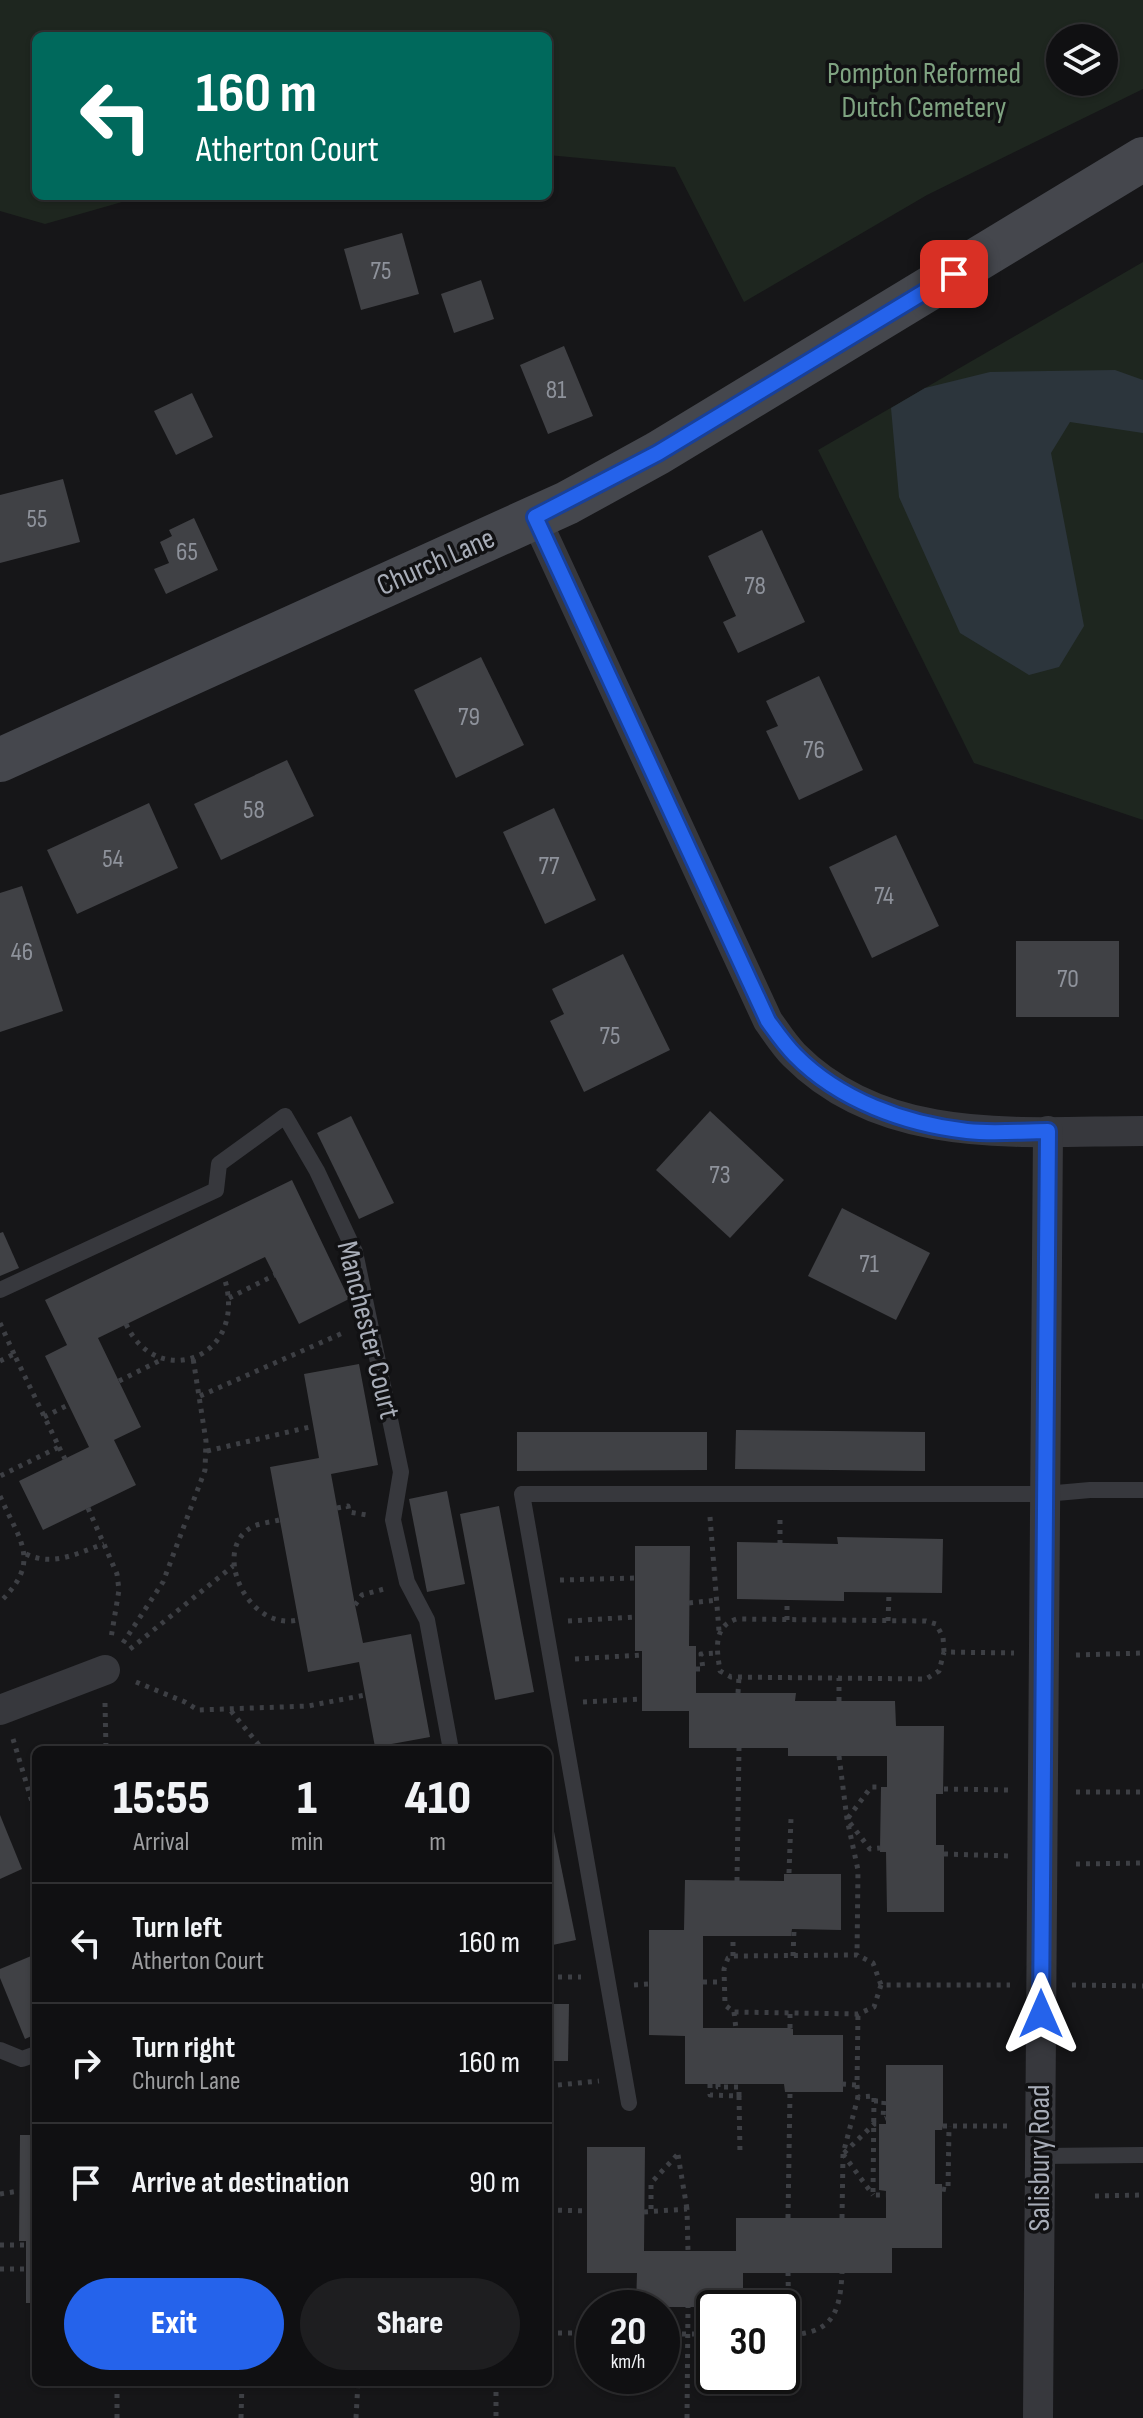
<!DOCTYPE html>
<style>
:root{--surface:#101012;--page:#1e1e20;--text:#f1f3f6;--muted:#9c9d9f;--line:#303032;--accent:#2563eb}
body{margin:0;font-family:"Sofia Sans Condensed",sans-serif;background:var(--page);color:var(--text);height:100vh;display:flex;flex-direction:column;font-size:30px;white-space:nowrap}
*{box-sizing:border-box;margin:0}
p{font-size:26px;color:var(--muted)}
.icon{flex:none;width:44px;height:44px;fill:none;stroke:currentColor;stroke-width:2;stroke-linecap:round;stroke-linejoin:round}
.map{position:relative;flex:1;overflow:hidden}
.details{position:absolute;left:32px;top:1746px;width:520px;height:640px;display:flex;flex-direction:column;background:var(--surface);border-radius:12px;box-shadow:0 2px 6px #0004,0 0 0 2px var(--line)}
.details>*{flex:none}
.banner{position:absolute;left:32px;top:32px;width:520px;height:168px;border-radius:12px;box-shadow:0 2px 6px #0004,0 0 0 2px var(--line);background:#00695c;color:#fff;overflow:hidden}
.controls{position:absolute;left:1046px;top:24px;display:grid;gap:16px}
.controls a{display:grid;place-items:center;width:72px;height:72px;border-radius:50%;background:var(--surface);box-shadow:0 2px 6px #0004,0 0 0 2px var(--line);font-size:40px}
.speed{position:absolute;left:576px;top:2290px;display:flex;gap:16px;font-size:40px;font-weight:700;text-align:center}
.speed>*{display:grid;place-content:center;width:104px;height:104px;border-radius:50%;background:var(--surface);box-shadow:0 2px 6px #0004,0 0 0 2px var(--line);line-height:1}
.speed small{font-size:20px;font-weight:400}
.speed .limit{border:4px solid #111;border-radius:12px;background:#fff;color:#111}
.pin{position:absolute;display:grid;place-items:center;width:68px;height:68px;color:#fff;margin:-34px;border-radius:16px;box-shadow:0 4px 12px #0006}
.me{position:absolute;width:88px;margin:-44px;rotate:0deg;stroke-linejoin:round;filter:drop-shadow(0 0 6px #0008)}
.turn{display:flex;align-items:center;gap:28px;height:168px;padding:0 32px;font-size:36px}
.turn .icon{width:104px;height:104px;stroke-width:2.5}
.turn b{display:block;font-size:56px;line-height:68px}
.eta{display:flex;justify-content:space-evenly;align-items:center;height:136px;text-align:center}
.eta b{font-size:48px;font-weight:800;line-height:56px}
.primary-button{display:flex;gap:16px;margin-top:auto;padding:16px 32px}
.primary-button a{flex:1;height:92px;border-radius:48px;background:var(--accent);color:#fff;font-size:32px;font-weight:800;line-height:92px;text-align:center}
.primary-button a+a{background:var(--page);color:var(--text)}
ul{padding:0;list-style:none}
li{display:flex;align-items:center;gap:24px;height:120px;padding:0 32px;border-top:2px solid var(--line)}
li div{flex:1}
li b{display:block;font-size:30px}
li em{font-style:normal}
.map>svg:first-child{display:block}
.green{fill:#1e261f;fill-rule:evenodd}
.water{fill:#2c353c}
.building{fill:#404145}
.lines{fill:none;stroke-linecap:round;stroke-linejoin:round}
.path{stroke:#3d3f44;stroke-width:5;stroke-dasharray:4 6;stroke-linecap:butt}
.lane{stroke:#37383d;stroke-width:16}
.street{stroke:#37383d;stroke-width:30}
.secondary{stroke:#45474d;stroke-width:44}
.route-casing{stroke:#184099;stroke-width:20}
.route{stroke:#2563eb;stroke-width:14}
.labels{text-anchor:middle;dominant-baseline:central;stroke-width:7;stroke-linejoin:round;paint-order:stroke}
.number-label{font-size:26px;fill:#8e929b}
.park-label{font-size:30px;fill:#7fa381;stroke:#111113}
.street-label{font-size:30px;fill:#a8adb8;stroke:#111113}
</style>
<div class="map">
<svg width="1143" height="2418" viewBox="0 0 1143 2418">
<rect width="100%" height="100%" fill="#161618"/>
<g class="green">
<path d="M0,0H1143V89L927,195L744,302L675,167L548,155V36H36V196H143L45,224L0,211ZM1060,38H1104V82H1060Z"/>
<polygon points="1143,262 1143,820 974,763 818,450"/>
</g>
<polygon class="water" points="1115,370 1143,380 1143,433 1070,422 1051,453 1084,626 1059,667 1029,675 960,633 899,497 891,408 925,388 990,372"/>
<g class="building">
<polygon points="402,233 419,294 361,310 344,249"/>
<polygon points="481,280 494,319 454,333 441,294"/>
<polygon points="564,346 593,416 548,434 520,365"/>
<polygon points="192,393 213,437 176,455 154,411"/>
<polygon points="63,479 80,542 0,563 0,495"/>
<polygon points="194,518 218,570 166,594 154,569 169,563 160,542 172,536 169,530"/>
<polygon points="762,530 805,622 738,653 723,622 736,616 708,556"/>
<polygon points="481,657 524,745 456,778 414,690"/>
<polygon points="819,676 863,770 799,800 766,731 778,726 766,701"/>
<polygon points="287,760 314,816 221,860 194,804"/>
<polygon points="149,803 178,868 77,914 47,850"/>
<polygon points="554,808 596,900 545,924 503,832"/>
<polygon points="896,835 939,926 872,958 829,867"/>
<polygon points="22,886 63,1011 0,1032 0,893"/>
<rect x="1016" y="941" width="103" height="76"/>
<polygon points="623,954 670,1050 584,1092 550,1021 564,1014 552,989"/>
<polygon points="710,1111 784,1180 730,1238 656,1170"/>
<polygon points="351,1116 394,1203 359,1219 317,1133"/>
<polygon points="292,1180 349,1299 299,1324 265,1257 98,1338 141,1427 114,1440 136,1485 43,1530 19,1481 89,1447 45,1356 67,1345 45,1300"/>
<polygon points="842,1208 930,1253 896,1320 808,1276"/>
<polygon points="3,1232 19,1268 0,1276 0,1233"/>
<polygon points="359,1364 378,1465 331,1474 355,1605 363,1643 411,1634 430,1737 375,1747 359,1662 308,1672 270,1467 319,1458 304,1374"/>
<polygon points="736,1430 925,1432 925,1471 735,1469"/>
<polygon points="517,1432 707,1432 707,1470 517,1471"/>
<polygon points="447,1491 465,1584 427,1592 409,1499"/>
<polygon points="499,1506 534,1692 495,1700 460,1514"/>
<polygon points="837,1537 943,1539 942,1593 844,1592 844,1601 737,1599 737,1542 838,1544"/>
<polygon points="635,1546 690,1546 689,1646 696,1646 696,1693 796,1693 795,1701 895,1701 896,1726 944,1726 943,1794 936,1794 936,1845 944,1845 944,1912 887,1912 886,1852 880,1852 880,1848 881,1787 887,1787 887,1756 788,1756 788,1748 689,1748 689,1711 642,1711 642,1651 635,1651"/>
<polygon points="548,1802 576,1940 548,1946"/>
<polygon points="0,1815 22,1869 0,1879"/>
<polygon points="784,1874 841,1874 841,1930 792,1929 791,1936 703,1936 703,2028 790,2028 793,2029 793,2035 843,2035 843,2092 785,2092 784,2084 685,2084 685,2036 649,2035 649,1930 684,1930 685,1880 784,1881"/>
<polygon points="36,1954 36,2034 25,2039 0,1978 0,1969"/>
<polygon points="548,2004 569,2004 568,2061 548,2061"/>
<polygon points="886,2065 943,2065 943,2126 942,2130 935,2130 935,2184 942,2184 942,2248 892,2248 892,2273 743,2273 743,2307 636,2307 637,2273 587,2273 587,2147 645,2147 644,2251 736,2251 736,2218 886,2218 886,2191 879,2190 879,2124 886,2124"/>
<polygon points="20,2135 36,2135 36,2303 26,2303 26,2241 19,2241"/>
</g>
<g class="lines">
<g class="path">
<polyline points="229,1298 275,1275"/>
<polyline points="0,1323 14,1354"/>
<path d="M126,1324C157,1392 250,1358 224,1277"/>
<polyline points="0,1361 14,1354 59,1447 0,1476"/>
<polyline points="119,1381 163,1359"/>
<polyline points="200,1396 345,1332"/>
<polyline points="44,1417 68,1405"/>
<polyline points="59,1447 65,1459"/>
<polyline points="207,1451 314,1426"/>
<path d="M0,1496C20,1542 42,1561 0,1602"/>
<polyline points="88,1508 117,1574 119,1590 111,1638"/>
<polyline points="337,1508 348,1506 349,1512 367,1515"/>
<polyline points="710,1517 719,1631"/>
<path d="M279,1520C271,1522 262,1523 254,1526C209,1547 247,1632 298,1620"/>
<polyline points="780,1520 780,1543"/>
<path d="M26,1554C53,1567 77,1553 104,1544"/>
<polyline points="560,1580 635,1578"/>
<polyline points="689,1603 718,1600"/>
<polyline points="355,1605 362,1595 384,1589"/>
<polyline points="787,1620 787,1600"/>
<polyline points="568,1621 635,1617"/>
<polyline points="888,1621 889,1593"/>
<polyline points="123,1643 163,1582 205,1470 206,1441 193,1358"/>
<polyline points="130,1649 233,1566"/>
<path d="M944,1652L943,1637L936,1624L926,1621L737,1619C712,1626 717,1651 720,1671L731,1677L926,1679L939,1671L944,1652L1014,1653"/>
<polyline points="1076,1655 1143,1653"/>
<polyline points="575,1659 642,1655"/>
<polyline points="696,1669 703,1669 701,1654 717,1653"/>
<polyline points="136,1682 185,1702 198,1710 308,1706 365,1695"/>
<polyline points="738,1693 739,1677"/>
<polyline points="839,1701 839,1678"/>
<polyline points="583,1702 642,1699"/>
<polyline points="105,1703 106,1750"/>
<polyline points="231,1711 263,1750"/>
<polyline points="13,1739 36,1815"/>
<polyline points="839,1756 847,1819 858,1870 857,1955"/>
<polyline points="944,1789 1010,1790"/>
<polyline points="1076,1792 1143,1792"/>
<polyline points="848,1818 871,1787 881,1787"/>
<polyline points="850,1823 870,1849 880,1848"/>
<polyline points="944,1854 1011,1856"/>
<polyline points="1076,1864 1143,1863"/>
<polyline points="789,1873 791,1818"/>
<polyline points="737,1881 739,1748"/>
<polyline points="733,1956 733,1936"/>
<polyline points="793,1956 794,1930"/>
<polyline points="548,1977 581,1977"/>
<polyline points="703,1982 723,1982"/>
<polyline points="634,1985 649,1984"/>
<polyline points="881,1985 874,2007 858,2014 734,2012 725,2005 724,1969 728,1958 733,1956 857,1955 873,1963 881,1985 1010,1985"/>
<polyline points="1072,1985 1143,1986"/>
<polyline points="734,2012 736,2029"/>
<polyline points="790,2028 790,2013"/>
<polyline points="710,2084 710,2095 739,2096 739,2087 718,2087 718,2084"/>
<polyline points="842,2084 857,2085 858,2014"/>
<polyline points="857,2085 858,2097 874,2096 873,2195 886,2195"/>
<polyline points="548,2086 599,2081"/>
<polyline points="739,2096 740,2154"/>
<polyline points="874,2101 884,2101 883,2119 886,2118"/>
<polyline points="943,2126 1007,2126"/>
<polyline points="844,2153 874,2124 879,2124"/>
<polyline points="843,2154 873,2195"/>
<polyline points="678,2155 687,2209"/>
<polyline points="942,2189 948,2190 949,2126"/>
<polyline points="0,2194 19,2191"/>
<polyline points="1095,2196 1143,2195"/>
<polyline points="651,2209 651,2183 678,2154"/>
<polyline points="548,2210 587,2211"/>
<polyline points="644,2212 687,2209 688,2251"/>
<polyline points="788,2218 790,2092"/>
<polyline points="842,2218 843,2154 858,2097"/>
<polyline points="0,2245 26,2245"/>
<polyline points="0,2269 26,2269"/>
<polyline points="788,2272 789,2335"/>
<polyline points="548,2333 594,2333"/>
<polyline points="662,2334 714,2334"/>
<path d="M782,2335C830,2335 840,2317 842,2273"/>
<polyline points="496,2382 496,2418"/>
<polyline points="117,2418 117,2382"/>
<polyline points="241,2418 242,2382"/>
<polyline points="356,2418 358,2382"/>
<polyline points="687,2418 688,2307"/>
</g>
<g class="lane">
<polyline points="0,1290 216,1190 219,1164 285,1116 317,1171 355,1252 401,1472 393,1520 407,1582 427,1620 451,1750"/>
<polyline points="0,2050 22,2059 36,2054"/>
<polyline points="629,2103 522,1494 1045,1494 1090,1490 1143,1490"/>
<polyline points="1041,2156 1143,2155"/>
</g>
<g class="street">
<path d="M535,517L768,1021C776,1032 784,1045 794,1055C886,1148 1025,1131 1143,1131"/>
<polyline points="0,1710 105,1670"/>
<polyline points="1038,2418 1048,1131"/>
</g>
<polyline class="secondary" points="0,760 567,503 658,453 1143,159"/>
</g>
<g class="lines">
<defs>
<path id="route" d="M954,274L658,453L535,517L768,1021C776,1032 785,1045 795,1055C839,1100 905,1124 967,1131C994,1134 1021,1131 1048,1131L1041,2014"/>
</defs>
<use href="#route" class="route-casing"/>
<use href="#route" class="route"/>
</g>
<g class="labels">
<g class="number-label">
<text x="381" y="271">75</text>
<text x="556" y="390">81</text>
<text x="37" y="519">55</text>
<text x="187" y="552">65</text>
<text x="755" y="586">78</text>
<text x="469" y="717">79</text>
<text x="814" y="750">76</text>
<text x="254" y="810">58</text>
<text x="113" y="859">54</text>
<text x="549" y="866">77</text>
<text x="884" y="896">74</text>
<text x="22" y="952">46</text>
<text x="1068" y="979">70</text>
<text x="610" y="1036">75</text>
<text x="720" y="1175">73</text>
<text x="869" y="1264">71</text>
</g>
<g class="park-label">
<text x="924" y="74">Pompton Reformed<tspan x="924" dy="34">Dutch Cemetery</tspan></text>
</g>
<g class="street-label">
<text transform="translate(436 562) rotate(-24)">Church Lane</text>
<text transform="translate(368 1330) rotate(76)">Manchester Court</text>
<text transform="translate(1040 2158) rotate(-90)">Salisbury Road</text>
</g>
</g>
</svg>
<div class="controls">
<a><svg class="icon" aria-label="layers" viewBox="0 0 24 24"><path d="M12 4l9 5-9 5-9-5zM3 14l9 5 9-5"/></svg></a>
</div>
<div class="speed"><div>20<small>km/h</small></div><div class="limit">30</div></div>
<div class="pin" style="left:954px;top:274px;background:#d93025"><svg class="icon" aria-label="arrive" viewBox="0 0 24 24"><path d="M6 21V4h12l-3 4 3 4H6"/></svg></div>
<svg class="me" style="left:1041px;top:2014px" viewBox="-20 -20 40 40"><path d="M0-17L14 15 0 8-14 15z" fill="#2563eb" stroke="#fff" stroke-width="4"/></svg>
<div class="banner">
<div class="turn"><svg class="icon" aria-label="left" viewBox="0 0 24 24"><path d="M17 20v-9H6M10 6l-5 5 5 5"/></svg><div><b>160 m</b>Atherton Court</div></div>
</div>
<section class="details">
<div class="eta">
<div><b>15:55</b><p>Arrival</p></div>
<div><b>1</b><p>min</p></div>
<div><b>410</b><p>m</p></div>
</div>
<ul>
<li><svg class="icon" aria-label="left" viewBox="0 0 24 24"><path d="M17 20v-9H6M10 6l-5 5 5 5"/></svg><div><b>Turn left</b><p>Atherton Court</p></div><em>160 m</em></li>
<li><svg class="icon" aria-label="right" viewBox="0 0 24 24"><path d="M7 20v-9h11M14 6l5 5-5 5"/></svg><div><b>Turn right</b><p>Church Lane</p></div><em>160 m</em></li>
<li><svg class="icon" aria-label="arrive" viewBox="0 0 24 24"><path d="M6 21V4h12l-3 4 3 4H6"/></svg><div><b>Arrive at destination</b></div><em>90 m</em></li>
</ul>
<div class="primary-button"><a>Exit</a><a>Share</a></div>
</section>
</div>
